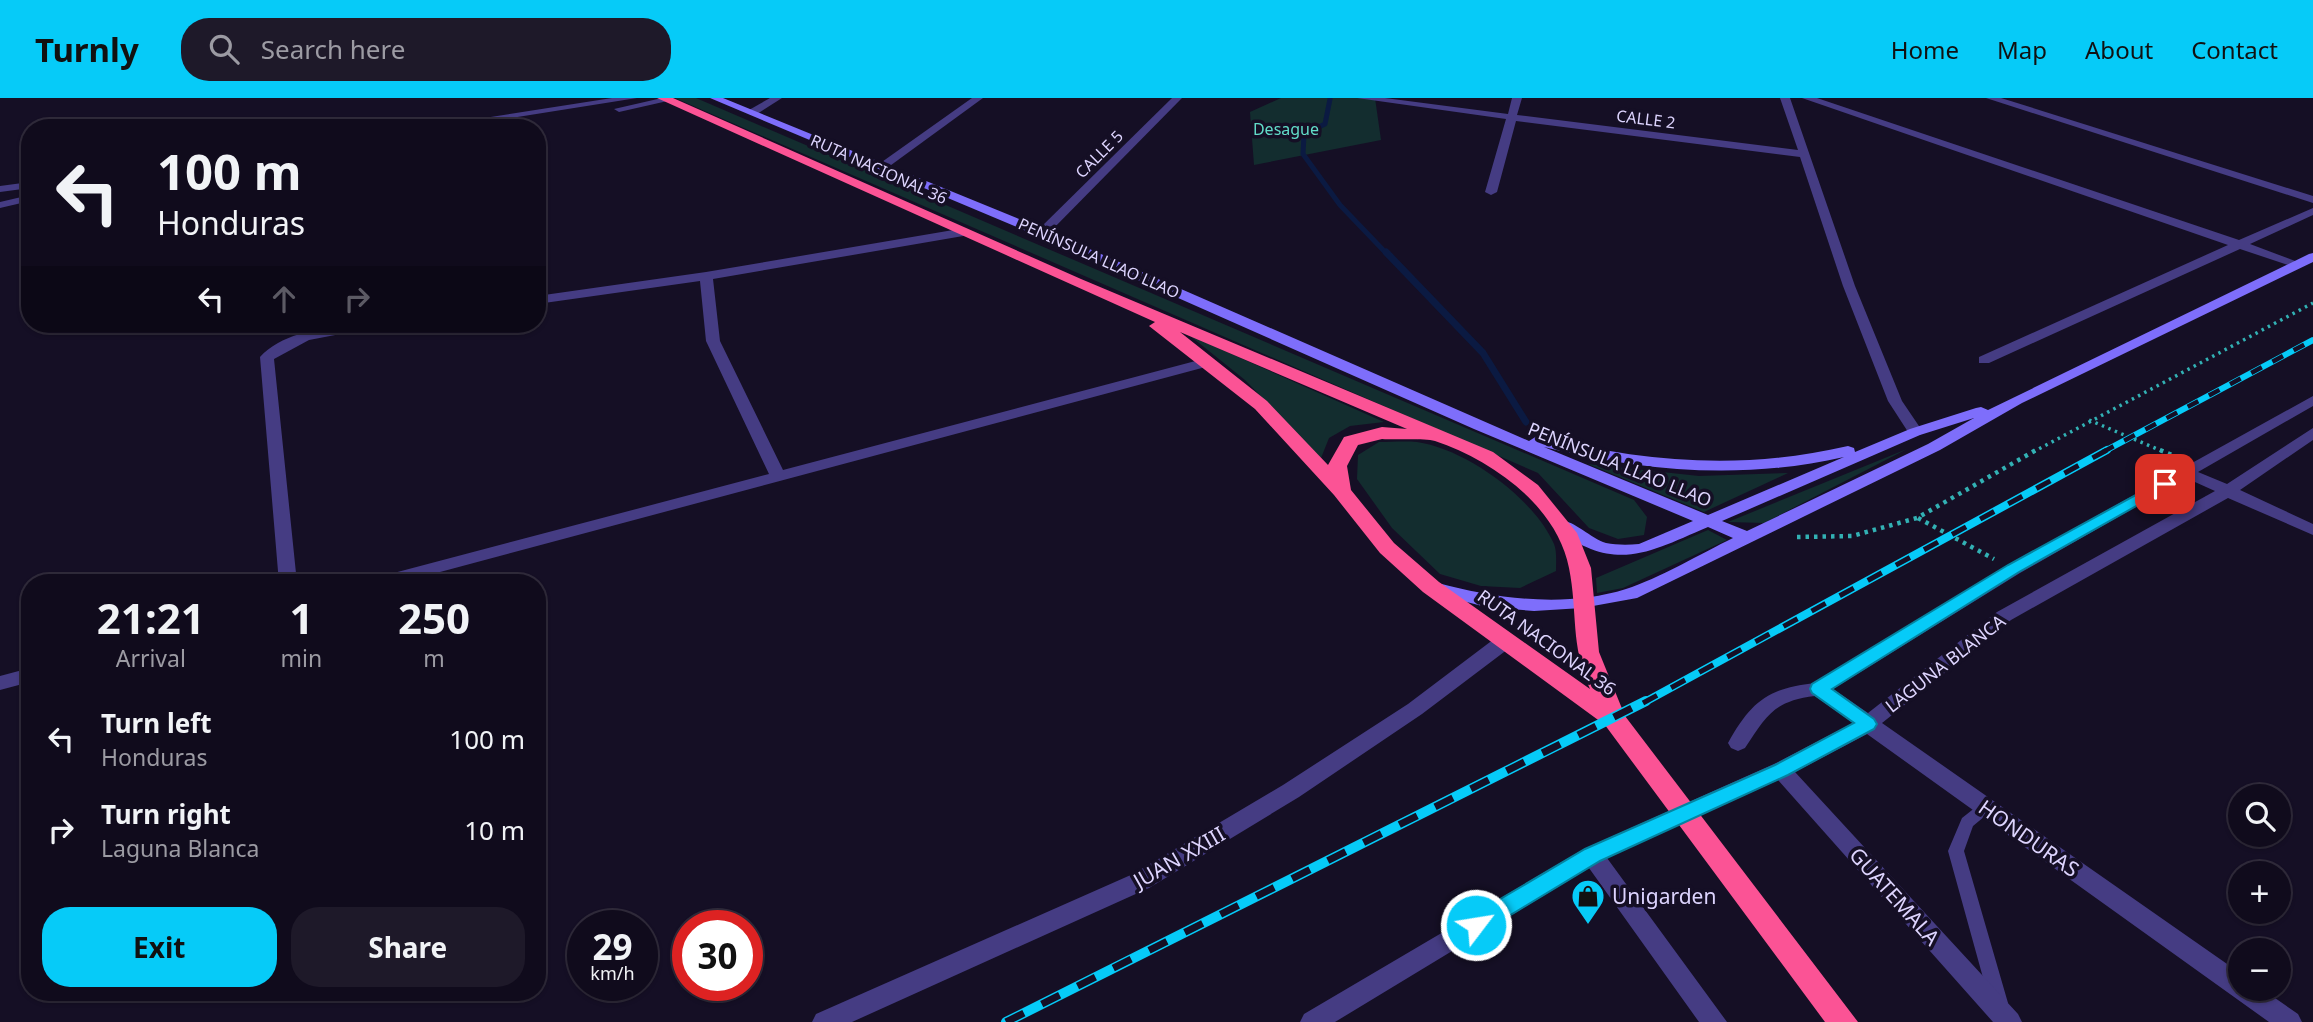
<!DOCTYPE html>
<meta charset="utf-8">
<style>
:root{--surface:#100b1c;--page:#1e1929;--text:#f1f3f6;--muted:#9c9ba3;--line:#302b3b;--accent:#06cbf8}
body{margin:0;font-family:"Noto Sans",sans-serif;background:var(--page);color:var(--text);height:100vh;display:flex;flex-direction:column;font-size:26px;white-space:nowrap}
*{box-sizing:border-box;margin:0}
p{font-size:23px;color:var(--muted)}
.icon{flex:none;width:38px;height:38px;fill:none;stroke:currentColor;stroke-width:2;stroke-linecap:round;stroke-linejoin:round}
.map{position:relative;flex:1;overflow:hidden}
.drawer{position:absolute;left:21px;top:476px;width:525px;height:427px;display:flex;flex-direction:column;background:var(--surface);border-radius:28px;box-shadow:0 2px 5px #0004,0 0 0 2px var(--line)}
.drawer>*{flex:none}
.banner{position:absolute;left:21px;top:21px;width:525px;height:214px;border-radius:28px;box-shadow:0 2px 5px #0004,0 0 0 2px var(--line);background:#100b1c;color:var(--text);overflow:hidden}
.fabs{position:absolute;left:2228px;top:686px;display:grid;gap:14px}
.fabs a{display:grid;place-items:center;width:63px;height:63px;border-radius:50%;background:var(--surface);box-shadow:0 2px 5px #0004,0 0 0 2px var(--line);font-size:35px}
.speed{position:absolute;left:567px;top:812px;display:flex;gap:14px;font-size:35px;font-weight:700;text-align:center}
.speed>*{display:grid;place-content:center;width:91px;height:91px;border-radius:50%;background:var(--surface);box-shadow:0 2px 5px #0004,0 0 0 2px var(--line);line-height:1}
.speed small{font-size:18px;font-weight:400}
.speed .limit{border:10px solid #d22;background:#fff;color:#111}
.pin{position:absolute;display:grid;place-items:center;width:60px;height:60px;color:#fff;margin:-30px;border-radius:14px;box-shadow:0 4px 10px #0006}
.me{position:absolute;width:77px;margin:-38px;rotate:59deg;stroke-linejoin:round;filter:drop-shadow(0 0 5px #0008)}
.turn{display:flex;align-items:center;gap:24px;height:147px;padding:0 21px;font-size:32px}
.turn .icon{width:91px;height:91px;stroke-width:2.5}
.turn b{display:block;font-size:49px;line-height:60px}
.lanes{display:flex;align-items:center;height:66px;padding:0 21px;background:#0003;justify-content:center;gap:35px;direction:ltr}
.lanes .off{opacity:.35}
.eta{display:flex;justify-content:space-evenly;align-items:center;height:119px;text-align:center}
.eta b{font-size:42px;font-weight:700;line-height:49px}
.primary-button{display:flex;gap:14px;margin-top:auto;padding:14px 21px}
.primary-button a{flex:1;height:80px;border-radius:28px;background:var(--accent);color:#111;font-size:28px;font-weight:700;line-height:80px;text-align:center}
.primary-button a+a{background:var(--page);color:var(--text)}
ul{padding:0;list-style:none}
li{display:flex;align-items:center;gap:21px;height:91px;padding:0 21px}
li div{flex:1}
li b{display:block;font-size:26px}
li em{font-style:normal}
header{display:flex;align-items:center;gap:42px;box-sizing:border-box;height:98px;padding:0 35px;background:var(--accent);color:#111}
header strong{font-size:33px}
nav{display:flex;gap:38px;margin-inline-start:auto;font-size:24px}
.search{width:490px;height:63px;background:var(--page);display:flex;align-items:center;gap:18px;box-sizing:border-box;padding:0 24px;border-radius:28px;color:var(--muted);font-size:26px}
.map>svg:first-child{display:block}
.green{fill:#132d2f}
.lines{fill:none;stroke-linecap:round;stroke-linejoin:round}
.stream-far1{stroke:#0b1a42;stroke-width:5}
.stream{stroke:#0b1a42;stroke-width:7}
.path-far1{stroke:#32b1b4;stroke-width:3.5;stroke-dasharray:2.5 4.5;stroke-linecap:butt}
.path{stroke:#32b1b4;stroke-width:4.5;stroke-dasharray:3.5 5;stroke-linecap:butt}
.lane{fill:#453c83;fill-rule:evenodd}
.street{fill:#453c83;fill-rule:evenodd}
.secondary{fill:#7e6efb;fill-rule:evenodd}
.highway{fill:#fb5395;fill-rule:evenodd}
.rail-far2-casing{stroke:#06cbf8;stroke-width:6}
.rail-far1-casing{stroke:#06cbf8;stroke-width:8}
.rail-casing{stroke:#06cbf8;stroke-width:10}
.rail-far2{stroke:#150f25;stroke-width:4.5;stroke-dasharray:12;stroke-linecap:butt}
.rail-far1{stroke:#150f25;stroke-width:5;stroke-dasharray:16;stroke-linecap:butt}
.rail{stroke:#150f25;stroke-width:7;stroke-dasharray:20;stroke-linecap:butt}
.route{fill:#06cbf8;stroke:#0484a1;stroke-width:2}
.labels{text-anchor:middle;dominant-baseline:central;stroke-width:7;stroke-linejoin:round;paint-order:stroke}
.far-street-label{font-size:16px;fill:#ddd4fe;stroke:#150f25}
.far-park-label{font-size:16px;fill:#62ddc9;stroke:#150f25}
.street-label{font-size:18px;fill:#ddd4fe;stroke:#150f25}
.near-street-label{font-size:21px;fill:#ddd4fe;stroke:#150f25}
.near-poi-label{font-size:21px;fill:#ddd4fe;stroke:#150f25;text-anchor:start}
</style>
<header>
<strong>Turnly</strong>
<div class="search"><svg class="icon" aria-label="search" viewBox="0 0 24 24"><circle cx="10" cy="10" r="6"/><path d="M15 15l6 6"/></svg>Search here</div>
<nav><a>Home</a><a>Map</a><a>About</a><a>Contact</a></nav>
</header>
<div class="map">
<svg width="2313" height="924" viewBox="0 0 2313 924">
<rect width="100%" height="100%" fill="#150f25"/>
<g class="green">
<polygon points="675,0 696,0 1634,402 1647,419 1644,437 1618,441 1589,430 1538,375"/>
<polygon points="1281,0 1375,0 1381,42 1254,67 1250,14"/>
<polygon points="1189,237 1384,324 1350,328 1329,340 1321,360 1245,282"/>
<path d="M1379,344C1391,344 1405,343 1417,344C1466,351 1534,400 1554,446C1557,453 1556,465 1556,473L1520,490L1481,488L1440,476L1392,430L1357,381L1358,357Z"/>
<polygon points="1907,351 1764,425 1728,424"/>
<polygon points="1588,366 1699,378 1788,375 1704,414"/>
<polygon points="1708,432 1727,442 1623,490 1597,495 1596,480"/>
</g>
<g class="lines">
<polyline class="stream-far1" points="1330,1 1325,26 1304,36 1303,56 1340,107 1387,156"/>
<polyline class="stream" points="1386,154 1483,255 1526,324"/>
<g class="path-far1">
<polyline points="2089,322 2164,354"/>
<polyline points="2033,354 2313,205"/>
</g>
<g class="path">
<polyline points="2160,352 2177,359"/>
<polyline points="1918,420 1994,461"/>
<polyline points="1797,439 1852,438 1917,420 2036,352"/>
</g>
<polygon class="lane" points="1986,703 1991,705 1994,709 1991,713 1973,728 1964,753 2008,905 2005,911 1999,913 1993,911 1990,905 1948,753 1962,720 1981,705"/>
<g class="street">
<polygon points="612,0 637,0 448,30 420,30"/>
<polygon points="662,0 672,2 619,14 614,11"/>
<polygon points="770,0 782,0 757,16 749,16 749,12"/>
<polygon points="972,0 983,0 887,70 879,70 879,66"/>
<polygon points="1172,0 1182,0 1046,138 1038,138 1038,132"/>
<polygon points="1357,0 1385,0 1508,16 1512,0 1522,0 1517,17 1798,52 1780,0 1790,0 1855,188 1902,303 1923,334 1920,337 1910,337 1888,303 1843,188 1800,59 1516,23 1497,94 1491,97 1485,94 1506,21"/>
<polygon points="1802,0 1817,0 2239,142 2313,110 2313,117 2250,146 2303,166 2297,170 2240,151 1989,265 1979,265 1979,259 2228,147"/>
<polygon points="1986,0 2001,0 2313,98 2313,105"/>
<polygon points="30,84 30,90 0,94 0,88"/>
<polygon points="30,97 30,103 0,110 0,104"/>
<polygon points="965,130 971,134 969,137 713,181 720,243 783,372 1203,261 1208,260 1215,264 1213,267 399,485 368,485 371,481 769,376 706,243 700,183 537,206 537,198 706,174"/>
<path d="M344,226H379L372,230L309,242L274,261L297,485H279L260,259C280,237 316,231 344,226Z"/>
<path d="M2313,298V308L2198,374L2227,386L2313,330V342L2240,392L2313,426V437L2228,400L2011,522L1882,625L2240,875V891H2262L2298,916L2302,924H2269L1867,636L1795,674L2018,916L2022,924H1993L1778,682L1607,760L1727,924H1699L1589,770L1335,924H1300L1304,916L1584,751L1774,666L1853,625L1815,598C1774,603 1767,617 1745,650L1738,653L1731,650L1728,645C1751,604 1768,590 1815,585L2008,467ZM2186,380L2215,393L1997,514L1868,615L1833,591L2020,475Z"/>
<polygon points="1505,537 1512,538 1514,543 1512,548 1422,616 1299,699 1149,790 852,924 812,924 816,916 1133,776 1283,687 1408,606 1498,538"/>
<polygon points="30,570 30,584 0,592 0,578"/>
</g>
<path class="secondary" d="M710,0H723L1046,132L1529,343L1537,338C1645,364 1739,373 1848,348L1854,350L1855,354L1910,331L1976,310L1981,309L1988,312L2309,156L2313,155V164L2022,305L1940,352L1637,500L1582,510L1534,513L1486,509L1432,495L1429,491L1438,485C1497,501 1566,510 1626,491C1658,481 1702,455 1733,440L1708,429C1647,455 1616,475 1556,431L1554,427L1556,423C1572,419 1589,440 1606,445C1616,447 1628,447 1639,446L1693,423L1474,331L1038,138ZM1974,320L1928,346L1747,433L1722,423L1920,337ZM1544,349C1645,374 1743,382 1844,359L1708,417Z"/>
<path class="highway" d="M657,0H673L1081,181L1493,354L1538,387L1577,435L1591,470L1599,554L1625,618L1858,924H1825L1605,627L1423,494L1380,455L1334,397L1255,311L1149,228L1155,224ZM1180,234L1407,331L1382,329L1344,339L1328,367L1267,303ZM1382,341C1396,342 1424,340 1435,343C1492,362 1557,408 1569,470C1578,515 1570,546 1590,591L1439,484L1394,445L1351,392L1347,368L1358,347Z"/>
<defs>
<polyline id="rail-far2" points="2103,354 2313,242"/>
<polyline id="rail-far1" points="1643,605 2107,352"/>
<polyline id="rail" points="1006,924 1646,603"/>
</defs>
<use href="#rail-far2" class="rail-far2-casing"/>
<use href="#rail-far1" class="rail-far1-casing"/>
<use href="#rail" class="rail-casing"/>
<use href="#rail-far2" class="rail-far2"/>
<use href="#rail-far1" class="rail-far1"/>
<use href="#rail" class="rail"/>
</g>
<polygon class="route" points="2165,381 2172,386 2170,389 2019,474 1832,591 1874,621 1877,626 1874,631 1788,677 1600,763 1484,833 1476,836 1468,833 1465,827 1468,820 1585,751 1775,667 1854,625 1812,595 1810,591 1812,586 2008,467"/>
<defs>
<symbol id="shop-pin" viewBox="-11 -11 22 30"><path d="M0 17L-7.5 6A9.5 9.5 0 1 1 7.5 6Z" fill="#06cbf8" stroke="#150f25"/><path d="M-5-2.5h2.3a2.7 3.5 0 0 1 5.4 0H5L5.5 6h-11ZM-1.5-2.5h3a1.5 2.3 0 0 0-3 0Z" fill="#111"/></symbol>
</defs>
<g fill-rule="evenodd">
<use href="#shop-pin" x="1569" y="779" width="38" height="52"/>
</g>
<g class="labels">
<g class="far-street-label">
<text transform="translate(1646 21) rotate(7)">CALLE 2</text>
<text transform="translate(1099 56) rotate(-45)">CALLE 5</text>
<text transform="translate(879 71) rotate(24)">RUTA NACIONAL 36</text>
<text transform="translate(1099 160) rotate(24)">PENÍNSULA LLAO LLAO</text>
</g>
<g class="far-park-label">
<text x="1286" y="31">Desague</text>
</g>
<g class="street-label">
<text transform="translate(1620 366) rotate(22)">PENÍNSULA LLAO LLAO</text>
<text transform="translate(1547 544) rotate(36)">RUTA NACIONAL 36</text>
<text transform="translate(1945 565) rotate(-38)">LAGUNA BLANCA</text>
</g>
<g class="near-street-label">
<text transform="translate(2029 740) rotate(35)">HONDURAS</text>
<text transform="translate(1179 759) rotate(-30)">JUAN XXIII</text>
<text transform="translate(1895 798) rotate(48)">GUATEMALA</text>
</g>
<g class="near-poi-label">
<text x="1612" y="798">Unigarden</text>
</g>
</g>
</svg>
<div class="fabs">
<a><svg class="icon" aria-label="search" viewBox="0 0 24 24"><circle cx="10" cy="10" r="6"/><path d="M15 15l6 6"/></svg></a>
<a>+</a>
<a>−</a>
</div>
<div class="speed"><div>29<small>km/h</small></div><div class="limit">30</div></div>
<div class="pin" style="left:2165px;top:386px;background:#d93025"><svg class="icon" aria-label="arrive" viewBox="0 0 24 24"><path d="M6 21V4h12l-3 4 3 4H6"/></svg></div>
<svg class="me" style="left:1476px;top:827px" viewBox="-20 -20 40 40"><circle r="17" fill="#06cbf8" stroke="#fff" stroke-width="3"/><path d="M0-11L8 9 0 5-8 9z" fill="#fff"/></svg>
<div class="banner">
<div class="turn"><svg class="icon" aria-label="left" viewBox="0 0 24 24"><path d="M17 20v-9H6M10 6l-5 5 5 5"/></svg><div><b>100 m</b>Honduras</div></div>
<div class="lanes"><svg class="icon" aria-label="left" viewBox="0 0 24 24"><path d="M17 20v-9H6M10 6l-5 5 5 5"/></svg><svg class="icon off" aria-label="ahead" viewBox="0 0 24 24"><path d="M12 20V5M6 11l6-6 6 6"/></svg><svg class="icon off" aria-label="right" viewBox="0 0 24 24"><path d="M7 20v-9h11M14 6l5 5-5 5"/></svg></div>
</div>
<section class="drawer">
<div class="eta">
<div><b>21:21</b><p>Arrival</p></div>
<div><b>1</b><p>min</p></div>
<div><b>250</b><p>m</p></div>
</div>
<ul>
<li><svg class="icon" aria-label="left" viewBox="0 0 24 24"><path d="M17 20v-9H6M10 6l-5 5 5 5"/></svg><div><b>Turn left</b><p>Honduras</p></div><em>100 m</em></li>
<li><svg class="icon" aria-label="right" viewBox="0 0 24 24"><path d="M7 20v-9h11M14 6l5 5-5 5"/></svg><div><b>Turn right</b><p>Laguna Blanca</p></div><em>10 m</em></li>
</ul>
<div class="primary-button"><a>Exit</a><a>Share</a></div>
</section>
</div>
